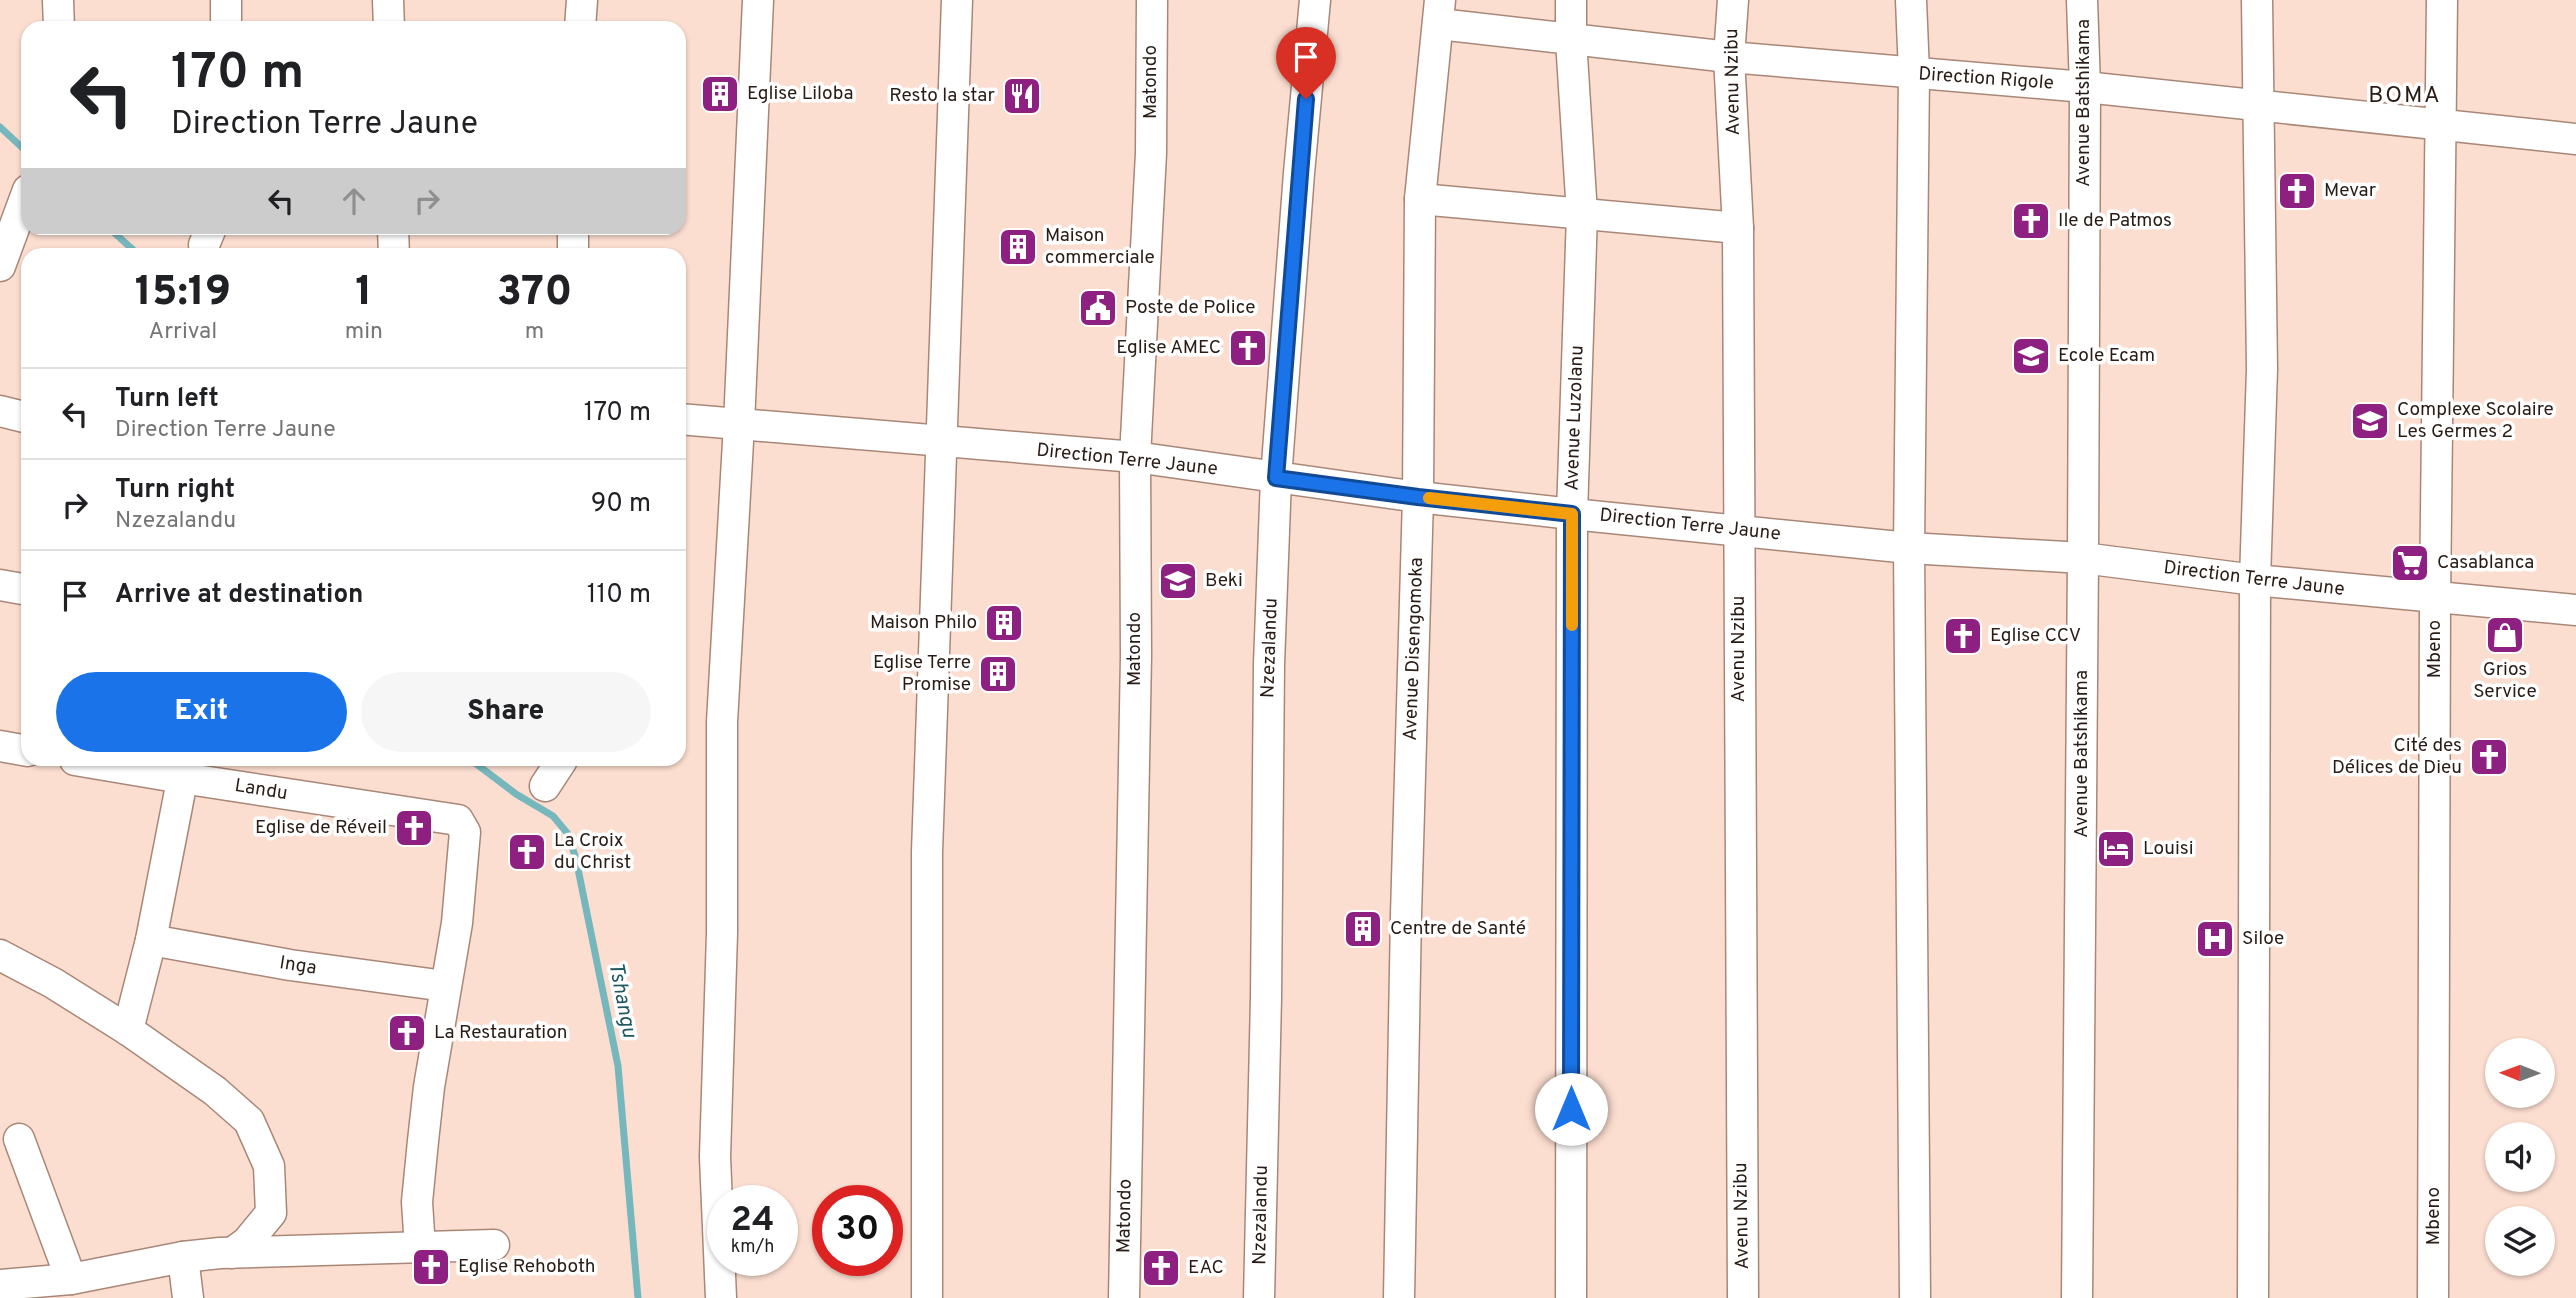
<!DOCTYPE html>
<meta charset="utf-8">
<style>
:root{--surface:#fff;--page:#f6f6f6;--text:#202124;--muted:#757577;--line:#e0e0e0;--accent:#1a73e8}
body{margin:0;font-family:Overpass,sans-serif;background:var(--page);color:var(--text);height:100vh;display:flex;flex-direction:column;font-size:26px;white-space:nowrap}
*{box-sizing:border-box;margin:0}
p{font-size:23px;color:var(--muted)}
.icon{flex:none;width:38px;height:38px;fill:none;stroke:currentColor;stroke-width:2;stroke-linecap:round;stroke-linejoin:round}
.map{position:relative;flex:1;overflow:hidden}
.details{position:absolute;left:21px;top:248px;width:665px;height:518px;display:flex;flex-direction:column;background:var(--surface);border-radius:21px;box-shadow:0 2px 5px #0004}
.details>*{flex:none}
.guide{position:absolute;left:21px;top:21px;width:665px;height:214px;border-radius:21px;box-shadow:0 2px 5px #0004;background:#fff;color:var(--text);overflow:hidden}
.needle{width:46px;rotate:271deg}
.buttons{position:absolute;left:2485px;top:1038px;display:grid;gap:14px}
.buttons a{display:grid;place-items:center;width:70px;height:70px;border-radius:50%;background:var(--surface);box-shadow:0 2px 5px #0004;font-size:35px}
.speed{position:absolute;left:707px;top:1185px;display:flex;gap:14px;font-size:35px;font-weight:700;text-align:center}
.speed>*{display:grid;place-content:center;width:91px;height:91px;border-radius:50%;background:var(--surface);box-shadow:0 2px 5px #0004;line-height:1}
.speed small{font-size:18px;font-weight:400}
.speed .limit{border:10px solid #d22;background:#fff;color:#111}
.pin{position:absolute;display:grid;place-items:center;width:60px;height:60px;color:#fff;margin:-72px -30px;border-radius:50% 50% 50% 0;rotate:-45deg;box-shadow:0 0 7px #0007}
.pin .icon{rotate:45deg}
.me{position:absolute;width:77px;margin:-38px;rotate:0deg;stroke-linejoin:round;filter:drop-shadow(0 0 5px #0008)}
.turn{display:flex;align-items:center;gap:24px;height:147px;padding:0 35px;font-size:32px}
.turn .icon{width:91px;height:91px;stroke-width:2.5}
.turn b{display:block;font-size:49px;line-height:60px}
.lanes{display:flex;align-items:center;height:66px;padding:0 35px;background:#0003;justify-content:center;gap:35px;direction:ltr}
.lanes .off{opacity:.35}
.eta{display:flex;justify-content:space-evenly;align-items:center;height:119px;text-align:center}
.eta b{font-size:42px;font-weight:800;line-height:49px}
.button{display:flex;gap:14px;margin-top:auto;padding:14px 35px}
.button a{flex:1;height:80px;border-radius:42px;background:var(--accent);color:#fff;font-size:28px;font-weight:800;line-height:80px;text-align:center}
.button a+a{background:var(--page);color:var(--text)}
ul{padding:0;list-style:none}
li{display:flex;align-items:center;gap:21px;height:91px;padding:0 35px;border-top:2px solid var(--line)}
li div{flex:1}
li b{display:block;font-size:26px}
li em{font-style:normal}
.map>svg:first-child{display:block}
.lines{fill:none;stroke-linecap:round;stroke-linejoin:round}
.stream{stroke:#76b7bd;stroke-width:7}
.minor-casing{stroke:#a98778;stroke-width:33}
.minor{stroke:#fff;stroke-width:30}
.route-casing{stroke:#114b97;stroke-width:18}
.route{stroke:#1a73e8;stroke-width:12}
.slow{stroke:#f59e0b;stroke-width:12}
.labels{text-anchor:middle;dominant-baseline:central;stroke-width:7;stroke-linejoin:round;paint-order:stroke}
.street-label{font-size:19px;fill:#291c16;stroke:#fff}
.poi-label{font-size:19px;fill:#291c16;stroke:#fff;text-anchor:start}
.water-label{font-size:21px;font-style:italic;fill:#20585d;stroke:#fff}
.quarter-label{font-size:23px;letter-spacing:2px;fill:#291c16;stroke:#fff}
</style>
<div class="map">
<svg width="2576" height="1298" viewBox="0 0 2576 1298">
<rect width="100%" height="100%" fill="#fcded0"/>
<g class="lines">
<g class="stream">
<polyline points="0,127 28,153"/>
<polyline points="109,228 140,256"/>
<polyline points="471,760 516,794 553,816 568,834 576,859 618,1066 638,1298"/>
</g>
<defs>
<g id="minor">
<polyline points="58,0 59,28"/>
<polyline points="226,0 226,28"/>
<polyline points="388,0 389,28"/>
<polyline points="1733,0 1729,57 1738,228 1743,1298"/>
<polyline points="1911,0 1914,73 1909,548 1915,1298"/>
<polyline points="1439,24 1729,57 2085,87 2576,139"/>
<polyline points="580,28 582,0"/>
<polyline points="1420,199 1738,228"/>
<polyline points="393,228 394,256"/>
<polyline points="204,245 211,228"/>
<polyline points="573,256 573,228"/>
<polyline points="0,266 28,190"/>
<polyline points="0,411 28,418"/>
<polyline points="679,419 1135,457 1418,497 1572,514 1909,548 2083,558 2255,580 2576,610"/>
<polyline points="0,585 28,590"/>
<polyline points="0,746 28,751"/>
<polyline points="75,760 182,778 458,820 465,832 457,923 429,1087 423,1141 417,1202 420,1248"/>
<polyline points="545,786 562,760"/>
<polyline points="151,940 290,965 445,986"/>
<polyline points="0,955 53,983 128,1030 215,1091 249,1121 269,1166 271,1213 247,1242 232,1253"/>
<polyline points="128,1030 151,940 186,760"/>
<polyline points="19,1139 71,1279"/>
<polyline points="183,1257 188,1298"/>
<polyline points="0,1285 71,1279 183,1257 220,1253 494,1245"/>
<polyline points="721,1298 715,1157 722,933 722,722 739,424 758,0"/>
<polyline points="927,1298 927,852 957,0"/>
<polyline points="1124,1298 1136,656 1135,457 1151,153 1152,0"/>
<polyline points="1259,1298 1266,998 1269,664 1276,478 1299,173 1315,0"/>
<polyline points="1399,1298 1406,915 1418,497 1420,199 1440,0"/>
<polyline points="1571,1298 1572,514 1582,214 1571,40 1571,0"/>
<polyline points="2077,1298 2083,558 2085,87 2082,0"/>
<polyline points="2253,1298 2255,580 2262,369 2257,0"/>
<polyline points="2433,1298 2435,599 2442,0"/>
</g>
</defs>
<use href="#minor" class="minor-casing"/>
<use href="#minor" class="minor"/>
</g>
<g class="lines">
<defs>
<polyline id="route" points="1306,99 1276,478 1418,497 1572,514 1571,1109"/>
</defs>
<use href="#route" class="route-casing"/>
<use href="#route" class="route"/>
<polyline class="slow" points="1429,498 1572,514 1572,625"/>
</g>
<defs>
<symbol id="building-square" viewBox="-11 -11 22 22"><rect x="-9" y="-9" width="18" height="18" rx="4" fill="#8e2082" stroke="#fff"/><path d="M-4-6H4V6H1V3H-1V6H-4ZM-2.5-4.3h1.7v1.8h-1.7ZM.8-4.3h1.7v1.8H.8ZM-2.5-1h1.7V.8h-1.7ZM.8-1h1.7V.8H.8Z" fill="#fff"/></symbol>
<symbol id="restaurant-square" viewBox="-11 -11 22 22"><rect x="-9" y="-9" width="18" height="18" rx="4" fill="#8e2082" stroke="#fff"/><path d="M-5-6h1v4h1v-4h1v4h1v-4h1v5L-1.5 .5V6h-2V.5L-5-1ZM5-6V6H3V1.5H1.5Q1.5-4 5-6Z" fill="#fff"/></symbol>
<symbol id="church-square" viewBox="-11 -11 22 22"><rect x="-9" y="-9" width="18" height="18" rx="4" fill="#8e2082" stroke="#fff"/><path d="M-1.2-6h2.4v3.5h3.3v2.4h-3.3V6h-2.4V-.1h-3.3v-2.4h3.3Z" fill="#fff"/></symbol>
<symbol id="civic-square" viewBox="-11 -11 22 22"><rect x="-9" y="-9" width="18" height="18" rx="4" fill="#8e2082" stroke="#fff"/><path d="M-.6-6.5H3V-4.5H.6V-3L4-1V1h2V6H-6V1h2V-1L-.6-3ZM-1.2 2.5V6h2.4V2.5Z" fill="#fff"/></symbol>
<symbol id="school-square" viewBox="-11 -11 22 22"><rect x="-9" y="-9" width="18" height="18" rx="4" fill="#8e2082" stroke="#fff"/><path d="M0-5L7-2L0 1L-7-2ZM-4 1L0 2.5L4 1V4Q0 6-4 4Z" fill="#fff"/></symbol>
<symbol id="supermarket-square" viewBox="-11 -11 22 22"><rect x="-9" y="-9" width="18" height="18" rx="4" fill="#8e2082" stroke="#fff"/><path d="M-6-5.5h2.5l.6 2H6L4.5 2H-2.5L-4.4-4H-6ZM-1.5 3.2a1.3 1.3 0 1 0 .1 0ZM3 3.2a1.3 1.3 0 1 0 .1 0Z" fill="#fff"/></symbol>
<symbol id="shop-square" viewBox="-11 -11 22 22"><rect x="-9" y="-9" width="18" height="18" rx="4" fill="#8e2082" stroke="#fff"/><path d="M-5-2.5h2.3a2.7 3.5 0 0 1 5.4 0H5L5.5 6h-11ZM-1.5-2.5h3a1.5 2.3 0 0 0-3 0Z" fill="#fff"/></symbol>
<symbol id="hotel-square" viewBox="-11 -11 22 22"><rect x="-9" y="-9" width="18" height="18" rx="4" fill="#8e2082" stroke="#fff"/><path d="M-6-4.5h1.5V1H6V5H4.5V3h-9V5H-6ZM-4 0a1.8 1.8 0 1 1 3.6 0ZM.5 0V-2.5h3Q6-2.5 6 0Z" fill="#fff"/></symbol>
<symbol id="hospital-square" viewBox="-11 -11 22 22"><rect x="-9" y="-9" width="18" height="18" rx="4" fill="#8e2082" stroke="#fff"/><path d="M-5-5h3v3.5h4V-5h3V5h-3V1.5h-4V5h-3Z" fill="#fff"/></symbol>
</defs>
<g fill-rule="evenodd">
<use href="#building-square" x="698" y="72" width="44" height="44"/>
<use href="#restaurant-square" x="1000" y="74" width="44" height="44"/>
<use href="#church-square" x="2275" y="169" width="44" height="44"/>
<use href="#church-square" x="2009" y="199" width="44" height="44"/>
<use href="#building-square" x="996" y="225" width="44" height="44"/>
<use href="#civic-square" x="1076" y="286" width="44" height="44"/>
<use href="#church-square" x="1226" y="326" width="44" height="44"/>
<use href="#school-square" x="2009" y="334" width="44" height="44"/>
<use href="#school-square" x="2348" y="399" width="44" height="44"/>
<use href="#supermarket-square" x="2388" y="541" width="44" height="44"/>
<use href="#school-square" x="1156" y="559" width="44" height="44"/>
<use href="#building-square" x="982" y="601" width="44" height="44"/>
<use href="#shop-square" x="2483" y="613" width="44" height="44"/>
<use href="#church-square" x="1941" y="614" width="44" height="44"/>
<use href="#building-square" x="976" y="652" width="44" height="44"/>
<use href="#church-square" x="2467" y="735" width="44" height="44"/>
<use href="#church-square" x="392" y="806" width="44" height="44"/>
<use href="#hotel-square" x="2094" y="827" width="44" height="44"/>
<use href="#church-square" x="505" y="830" width="44" height="44"/>
<use href="#building-square" x="1341" y="907" width="44" height="44"/>
<use href="#hospital-square" x="2193" y="917" width="44" height="44"/>
<use href="#church-square" x="385" y="1011" width="44" height="44"/>
<use href="#church-square" x="409" y="1245" width="44" height="44"/>
<use href="#church-square" x="1139" y="1246" width="44" height="44"/>
</g>
<g class="labels">
<g class="street-label">
<text transform="translate(1986 79) rotate(4)">Direction Rigole</text>
<text transform="translate(1151 82) rotate(-90)">Matondo</text>
<text transform="translate(1733 82) rotate(-91)">Avenu Nzibu</text>
<text transform="translate(2084 103) rotate(-90)">Avenue Batshikama</text>
<text transform="translate(1575 418) rotate(-88)">Avenue Luzolanu</text>
<text transform="translate(1127 460) rotate(6)">Direction Terre Jaune</text>
<text transform="translate(1690 525) rotate(6)">Direction Terre Jaune</text>
<text transform="translate(2254 579) rotate(7)">Direction Terre Jaune</text>
<text transform="translate(1270 648) rotate(-88)">Nzezalandu</text>
<text transform="translate(1135 649) rotate(-90)">Matondo</text>
<text transform="translate(1414 649) rotate(-88)">Avenue Disengomoka</text>
<text transform="translate(1739 649) rotate(-90)">Avenu Nzibu</text>
<text transform="translate(2435 649) rotate(-90)">Mbeno</text>
<text transform="translate(2082 754) rotate(-90)">Avenue Batshikama</text>
<text transform="translate(261 790) rotate(9)">Landu</text>
<text transform="translate(298 966) rotate(9)">Inga</text>
<text transform="translate(1261 1215) rotate(-89)">Nzezalandu</text>
<text transform="translate(1125 1216) rotate(-89)">Matondo</text>
<text transform="translate(1742 1216) rotate(-91)">Avenu Nzibu</text>
<text transform="translate(2434 1216) rotate(-90)">Mbeno</text>
</g>
<g class="poi-label">
<text x="747" y="94">Eglise Liloba</text>
<text x="995" y="96" text-anchor="end">Resto la star</text>
<text x="2324" y="191">Mevar</text>
<text x="2058" y="221">Ile de Patmos</text>
<text x="1045" y="236">Maison<tspan x="1045" dy="22">commerciale</tspan></text>
<text x="1125" y="308">Poste de Police</text>
<text x="1221" y="348" text-anchor="end">Eglise AMEC</text>
<text x="2058" y="356">Ecole Ecam</text>
<text x="2397" y="410">Complexe Scolaire<tspan x="2397" dy="22">Les Germes 2</tspan></text>
<text x="2437" y="563">Casablanca</text>
<text x="1205" y="581">Beki</text>
<text x="977" y="623" text-anchor="end">Maison Philo</text>
<text x="1990" y="636">Eglise CCV</text>
<text x="971" y="663" text-anchor="end">Eglise Terre<tspan x="971" dy="22">Promise</tspan></text>
<text x="2505" y="670" text-anchor="middle">Grios<tspan x="2505" dy="22">Service</tspan></text>
<text x="2462" y="746" text-anchor="end">Cité des<tspan x="2462" dy="22">Délices de Dieu</tspan></text>
<text x="387" y="828" text-anchor="end">Eglise de Réveil</text>
<text x="554" y="841">La Croix<tspan x="554" dy="22">du Christ</tspan></text>
<text x="2143" y="849">Louisi</text>
<text x="1390" y="929">Centre de Santé</text>
<text x="2242" y="939">Siloe</text>
<text x="434" y="1033">La Restauration</text>
<text x="458" y="1267">Eglise Rehoboth</text>
<text x="1188" y="1268">EAC</text>
</g>
<g class="water-label">
<text transform="translate(622 1000) rotate(79)">Tshangu</text>
</g>
<g class="quarter-label">
<text x="2405" y="96">BOMA</text>
</g>
</g>
</svg>
<div class="buttons">
<a><svg class="needle" viewBox="-14 -14 28 28"><path d="M0-13l5 13h-10z" fill="#e53935"/><path d="M0 13l5-13h-10z" fill="#757577"/></svg></a>
<a><svg class="icon" aria-label="sound" viewBox="0 0 24 24"><path d="M4 9h4l5-4v14l-5-4H4zM17 9q2 3 0 6"/></svg></a>
<a><svg class="icon" aria-label="layers" viewBox="0 0 24 24"><path d="M12 4l9 5-9 5-9-5zM3 14l9 5 9-5"/></svg></a>
</div>
<div class="speed"><div>24<small>km/h</small></div><div class="limit">30</div></div>
<div class="pin" style="left:1306px;top:99px;background:#d93025"><svg class="icon" aria-label="arrive" viewBox="0 0 24 24"><path d="M6 21V4h12l-3 4 3 4H6"/></svg></div>
<svg class="me" style="left:1571px;top:1109px" viewBox="-20 -20 40 40"><circle r="19" fill="#fff"/><path d="M0-13L10 11 0 6-10 11z" fill="#1a73e8"/></svg>
<div class="guide">
<div class="turn"><svg class="icon" aria-label="left" viewBox="0 0 24 24"><path d="M17 20v-9H6M10 6l-5 5 5 5"/></svg><div><b>170 m</b>Direction Terre Jaune</div></div>
<div class="lanes"><svg class="icon" aria-label="left" viewBox="0 0 24 24"><path d="M17 20v-9H6M10 6l-5 5 5 5"/></svg><svg class="icon off" aria-label="ahead" viewBox="0 0 24 24"><path d="M12 20V5M6 11l6-6 6 6"/></svg><svg class="icon off" aria-label="right" viewBox="0 0 24 24"><path d="M7 20v-9h11M14 6l5 5-5 5"/></svg></div>
</div>
<section class="details">
<div class="eta">
<div><b>15:19</b><p>Arrival</p></div>
<div><b>1</b><p>min</p></div>
<div><b>370</b><p>m</p></div>
</div>
<ul>
<li><svg class="icon" aria-label="left" viewBox="0 0 24 24"><path d="M17 20v-9H6M10 6l-5 5 5 5"/></svg><div><b>Turn left</b><p>Direction Terre Jaune</p></div><em>170 m</em></li>
<li><svg class="icon" aria-label="right" viewBox="0 0 24 24"><path d="M7 20v-9h11M14 6l5 5-5 5"/></svg><div><b>Turn right</b><p>Nzezalandu</p></div><em>90 m</em></li>
<li><svg class="icon" aria-label="arrive" viewBox="0 0 24 24"><path d="M6 21V4h12l-3 4 3 4H6"/></svg><div><b>Arrive at destination</b></div><em>110 m</em></li>
</ul>
<div class="button"><a>Exit</a><a>Share</a></div>
</section>
</div>
